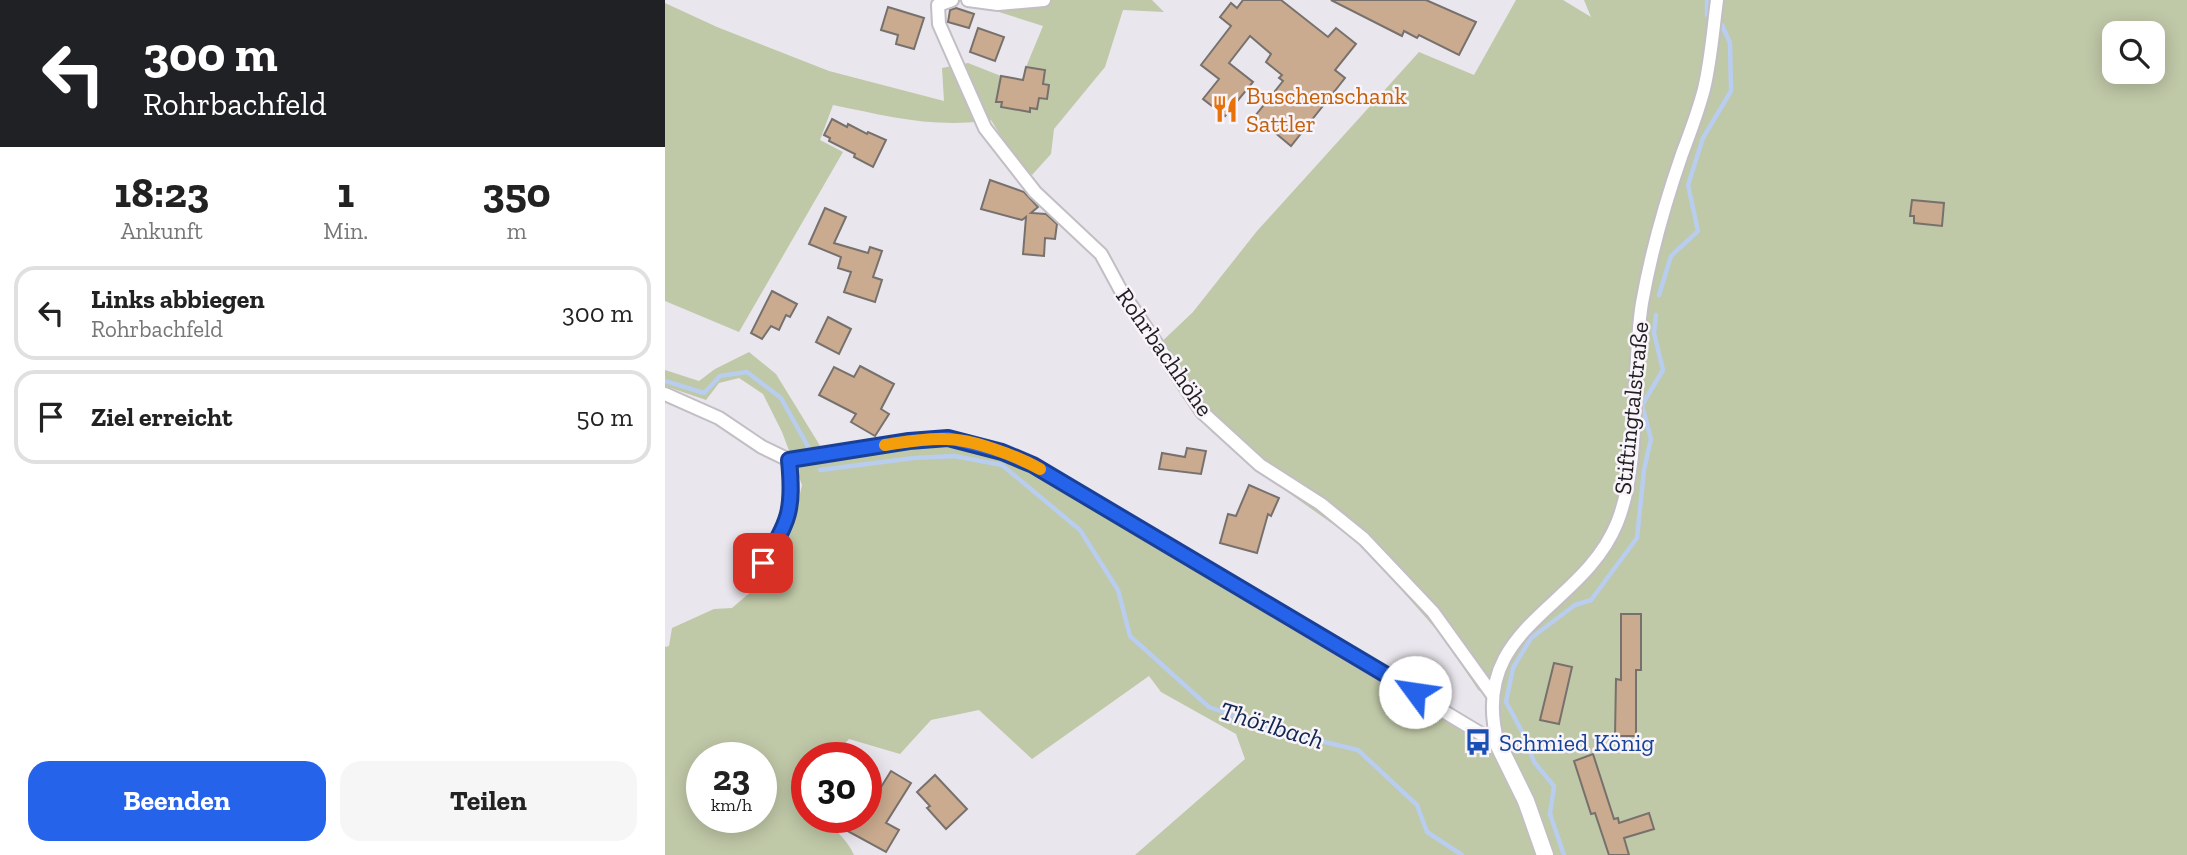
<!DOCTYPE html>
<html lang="de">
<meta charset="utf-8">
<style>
:root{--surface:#fff;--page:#f6f6f6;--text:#222;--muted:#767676;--line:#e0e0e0;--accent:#2563eb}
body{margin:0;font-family:"Zilla Slab",serif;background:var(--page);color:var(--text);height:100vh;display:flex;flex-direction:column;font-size:26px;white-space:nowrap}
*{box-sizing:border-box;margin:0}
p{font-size:23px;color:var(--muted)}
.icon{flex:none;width:38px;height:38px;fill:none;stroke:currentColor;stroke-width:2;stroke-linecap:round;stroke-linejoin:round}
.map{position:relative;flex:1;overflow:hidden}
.drawer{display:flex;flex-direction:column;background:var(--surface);width:665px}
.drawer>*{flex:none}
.banner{background:#202124;color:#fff;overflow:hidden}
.tools{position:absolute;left:1437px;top:21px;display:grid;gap:14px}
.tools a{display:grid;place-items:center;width:63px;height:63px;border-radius:14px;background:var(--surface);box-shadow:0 4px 18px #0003;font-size:35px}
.speed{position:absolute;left:21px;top:742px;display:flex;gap:14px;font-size:35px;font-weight:700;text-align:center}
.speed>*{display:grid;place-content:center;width:91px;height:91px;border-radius:50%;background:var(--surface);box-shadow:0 4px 18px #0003;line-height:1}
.speed small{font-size:18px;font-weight:400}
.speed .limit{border:10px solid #d22;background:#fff;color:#111}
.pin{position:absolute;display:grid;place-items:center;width:60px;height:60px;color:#fff;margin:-30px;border-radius:14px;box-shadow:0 4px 10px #0006}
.me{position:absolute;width:77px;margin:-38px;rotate:301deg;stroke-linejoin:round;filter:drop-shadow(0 0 5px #0008)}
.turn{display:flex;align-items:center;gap:24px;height:147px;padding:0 28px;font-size:32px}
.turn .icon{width:91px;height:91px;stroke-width:2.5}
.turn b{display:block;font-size:49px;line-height:60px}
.eta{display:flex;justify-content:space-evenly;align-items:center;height:119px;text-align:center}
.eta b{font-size:42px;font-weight:700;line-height:49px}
.button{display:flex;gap:14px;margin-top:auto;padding:14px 28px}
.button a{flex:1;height:80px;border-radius:21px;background:var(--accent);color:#fff;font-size:28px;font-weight:700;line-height:80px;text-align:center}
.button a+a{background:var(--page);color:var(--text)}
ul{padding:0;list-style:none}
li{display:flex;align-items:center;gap:21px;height:94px;margin:0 14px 10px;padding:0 14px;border:4px solid var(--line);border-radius:21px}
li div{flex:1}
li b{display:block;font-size:26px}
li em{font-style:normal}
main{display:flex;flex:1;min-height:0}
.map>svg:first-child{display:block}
.green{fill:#bfc8a7;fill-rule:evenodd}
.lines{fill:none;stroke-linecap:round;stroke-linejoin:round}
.stream{stroke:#b9cdef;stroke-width:4.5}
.building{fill:#caab8f;stroke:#77716d;stroke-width:2}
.minor-casing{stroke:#c2bec4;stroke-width:16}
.tertiary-casing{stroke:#c2bec4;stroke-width:19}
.minor{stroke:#fff;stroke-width:12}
.tertiary{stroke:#fff;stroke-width:16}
.route-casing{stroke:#184099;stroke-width:18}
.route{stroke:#2563eb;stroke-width:12}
.slow{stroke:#f59e0b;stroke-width:12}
.labels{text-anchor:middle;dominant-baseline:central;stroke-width:5;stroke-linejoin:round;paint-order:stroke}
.food-label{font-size:24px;fill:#c56008;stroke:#f8f4fa;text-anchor:start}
.street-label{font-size:24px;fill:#1f1d1f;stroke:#f8f4fa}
.transit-label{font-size:24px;fill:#164399;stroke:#f8f4fa;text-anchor:start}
.water-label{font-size:26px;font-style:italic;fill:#112751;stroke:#f8f4fa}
</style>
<main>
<section class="drawer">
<div class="banner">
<div class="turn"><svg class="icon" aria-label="left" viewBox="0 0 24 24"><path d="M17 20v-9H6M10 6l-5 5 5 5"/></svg><div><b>300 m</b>Rohrbachfeld</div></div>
</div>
<div class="eta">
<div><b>18:23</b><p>Ankunft</p></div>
<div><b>1</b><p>Min.</p></div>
<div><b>350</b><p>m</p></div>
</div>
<ul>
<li><svg class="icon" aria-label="left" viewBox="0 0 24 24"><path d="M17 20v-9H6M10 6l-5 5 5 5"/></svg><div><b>Links abbiegen</b><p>Rohrbachfeld</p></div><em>300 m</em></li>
<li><svg class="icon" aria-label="arrive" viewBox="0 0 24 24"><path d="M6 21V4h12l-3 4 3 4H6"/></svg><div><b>Ziel erreicht</b></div><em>50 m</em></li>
</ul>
<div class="button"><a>Beenden</a><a>Teilen</a></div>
</section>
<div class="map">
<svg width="1522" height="855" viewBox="0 0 1522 855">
<rect width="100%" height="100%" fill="#eae6ed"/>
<g class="green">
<path d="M296,0H487L499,12L458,10L440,67L389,129L386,154L367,175L348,156L326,120C271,129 222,116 168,105L155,140L178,152L74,332L0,301V3L52,27L164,71L279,101L277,68L303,63L336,76L331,101L337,102V107L364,112L365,108L372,109L374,98L382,99L384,86L378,84L380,70L361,67L378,26Z"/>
<path d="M851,0H898L926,17L919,0H1522V855H888L869,801L875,855H470L580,759L571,734L496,692L484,676L367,759L314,710L266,720L235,754L184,739L167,758H142V817C160,817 182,838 189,855H0V647L4,646L7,628L49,609L67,608L95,584L127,529L137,485L117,432L98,394L74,378L54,383L41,400L0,386V370L34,381L50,369L84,352L111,374L165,462C214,453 269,437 318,451C338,457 358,471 377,480L831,751L840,739L832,710L839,676L814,691L777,636L696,544L590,469L547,432L488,350L528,312L592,231L754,52L809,75ZM1449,33H1488V72H1449ZM37,758H96V817H37Z"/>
</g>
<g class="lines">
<g class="stream">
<polyline points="1042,15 1042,0"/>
<polyline points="994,295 1006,256 1033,231 1023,185 1038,138 1066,91 1065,43 1057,25"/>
<polyline points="0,381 39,393 55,376 82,372 116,398 145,450"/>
<polyline points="155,470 249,458 289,456 337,465 415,530 453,590 465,636 544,707 605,729 693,750 752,805 762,832 797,855"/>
<polyline points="899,855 885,814 889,786 869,762 861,739 841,702 848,668 866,638 910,605 926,600 972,538 979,470 986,439 977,405 998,370 989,333 991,315"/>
</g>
</g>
<g class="building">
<polygon points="578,0 616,0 663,37 671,28 691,44 670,70 680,78 626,146 590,116 618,81 614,78 617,75 601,62 606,54 585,36 564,63 588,82 560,116 538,99 554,79 536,65 566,26 555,17 566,3 572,8"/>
<polygon points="666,0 761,0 811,22 794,55 754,35 752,38 739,31 737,36"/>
<polygon points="223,7 259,18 249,49 231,44 233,35 216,30"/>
<polygon points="291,8 309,14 304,28 283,22 285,10"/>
<polygon points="313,28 339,37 330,61 305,52"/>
<polygon points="361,67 380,70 378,84 384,85 382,99 374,98 372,109 365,108 365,112 336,107 337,102 331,102 336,76 358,80"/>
<polygon points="167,119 182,127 183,124 202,134 203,132 221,140 208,167 189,157 190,154 164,141 165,138 159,135"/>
<polygon points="325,180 359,192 373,207 366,213 381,214 392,224 390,239 380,238 379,256 358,254 361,217 357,220 316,209"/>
<polygon points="1247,200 1279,203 1277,226 1249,223 1249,216 1245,216"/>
<polygon points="160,208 181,217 169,243 203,253 205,247 217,251 208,277 217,280 210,302 179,292 186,272 173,268 176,257 144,244"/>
<polygon points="107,291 132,304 125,317 121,315 114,330 106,326 97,339 86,333"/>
<polygon points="163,317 186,329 174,354 151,342"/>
<polygon points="195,366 229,384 216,409 224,414 210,436 186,422 191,414 154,395 169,367 189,377"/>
<polygon points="522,448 541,451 536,474 494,469 497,453 520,457"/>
<polygon points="584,485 614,498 606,516 603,514 592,553 555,543 563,514 571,516"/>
<polygon points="956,614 976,614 976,670 971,670 971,736 950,736 951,679 956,680"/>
<polygon points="889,663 907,667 894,724 875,720"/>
<polygon points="928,754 949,819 953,818 954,823 984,813 989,829 959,838 964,855 944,855 930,813 926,814 909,761"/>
<polygon points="226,771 246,783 221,823 234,830 221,852 157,817 201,817 201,811"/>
<polygon points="270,775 302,809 281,829 262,808 265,806 252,792"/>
</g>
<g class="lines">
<defs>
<g id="minor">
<polyline points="287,0 273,5 274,24 320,128 370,192 436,254 455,289 537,412 595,465 656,504 699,539 768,612 827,694"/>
<polyline points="303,0 333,4 379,0"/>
<polyline points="0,394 54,418 97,447 124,460 244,441 283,438 337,452 368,465 833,744"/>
<path d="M87,582C117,532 130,521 124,460"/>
<path d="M833,744C802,626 916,611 952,523C977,461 966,370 977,303C986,252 1000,203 1017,154C1025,133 1033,112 1039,89C1046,60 1048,30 1052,0"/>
</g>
<polyline id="tertiary" points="833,744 861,801 880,855"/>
</defs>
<use href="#minor" class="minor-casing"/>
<use href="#tertiary" class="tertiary-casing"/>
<use href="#minor" class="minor"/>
<use href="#tertiary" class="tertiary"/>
</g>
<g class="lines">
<defs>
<path id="route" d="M98,563C124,521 129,511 124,460L244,441L283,438L337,452L368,465L750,692"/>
</defs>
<use href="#route" class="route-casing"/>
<use href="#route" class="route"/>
<path class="slow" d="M220,445C240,442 260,438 280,439C307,439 352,456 375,469"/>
</g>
<defs>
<symbol id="restaurant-bare" viewBox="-9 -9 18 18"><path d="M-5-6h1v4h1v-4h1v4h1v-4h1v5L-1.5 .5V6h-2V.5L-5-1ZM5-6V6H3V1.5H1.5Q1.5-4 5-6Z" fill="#e8710a" stroke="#f8f4fa" stroke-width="2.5" paint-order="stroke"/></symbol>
<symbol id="bus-bare" viewBox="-9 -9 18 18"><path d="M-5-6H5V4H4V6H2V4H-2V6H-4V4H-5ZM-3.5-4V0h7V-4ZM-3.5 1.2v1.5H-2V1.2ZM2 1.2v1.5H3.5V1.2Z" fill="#1a4fb4" stroke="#f8f4fa" stroke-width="2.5" paint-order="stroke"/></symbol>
</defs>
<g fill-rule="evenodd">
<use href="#restaurant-bare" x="541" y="90" width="38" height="38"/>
<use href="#bus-bare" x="794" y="723" width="38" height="38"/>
</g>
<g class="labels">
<g class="food-label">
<text x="581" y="95">Buschenschank<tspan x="581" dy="28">Sattler</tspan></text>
</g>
<g class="street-label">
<text transform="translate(500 352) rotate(55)">Rohrbachhöhe</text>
<text transform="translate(966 408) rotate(-84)">Stiftingtalstraße</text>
</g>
<g class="transit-label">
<text x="834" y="742">Schmied König</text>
</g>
<g class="water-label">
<text transform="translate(607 725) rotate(17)">Thörlbach</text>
</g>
</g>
</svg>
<div class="tools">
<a><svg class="icon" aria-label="search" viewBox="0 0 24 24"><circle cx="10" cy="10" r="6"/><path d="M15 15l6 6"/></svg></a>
</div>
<div class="speed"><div>23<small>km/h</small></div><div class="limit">30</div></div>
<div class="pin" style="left:98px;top:563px;background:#d93025"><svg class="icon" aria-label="arrive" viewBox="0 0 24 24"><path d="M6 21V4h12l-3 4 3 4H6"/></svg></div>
<svg class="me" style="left:750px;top:692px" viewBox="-20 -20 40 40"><circle r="19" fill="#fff"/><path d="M0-13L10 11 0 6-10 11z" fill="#2563eb"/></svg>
</div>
</main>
